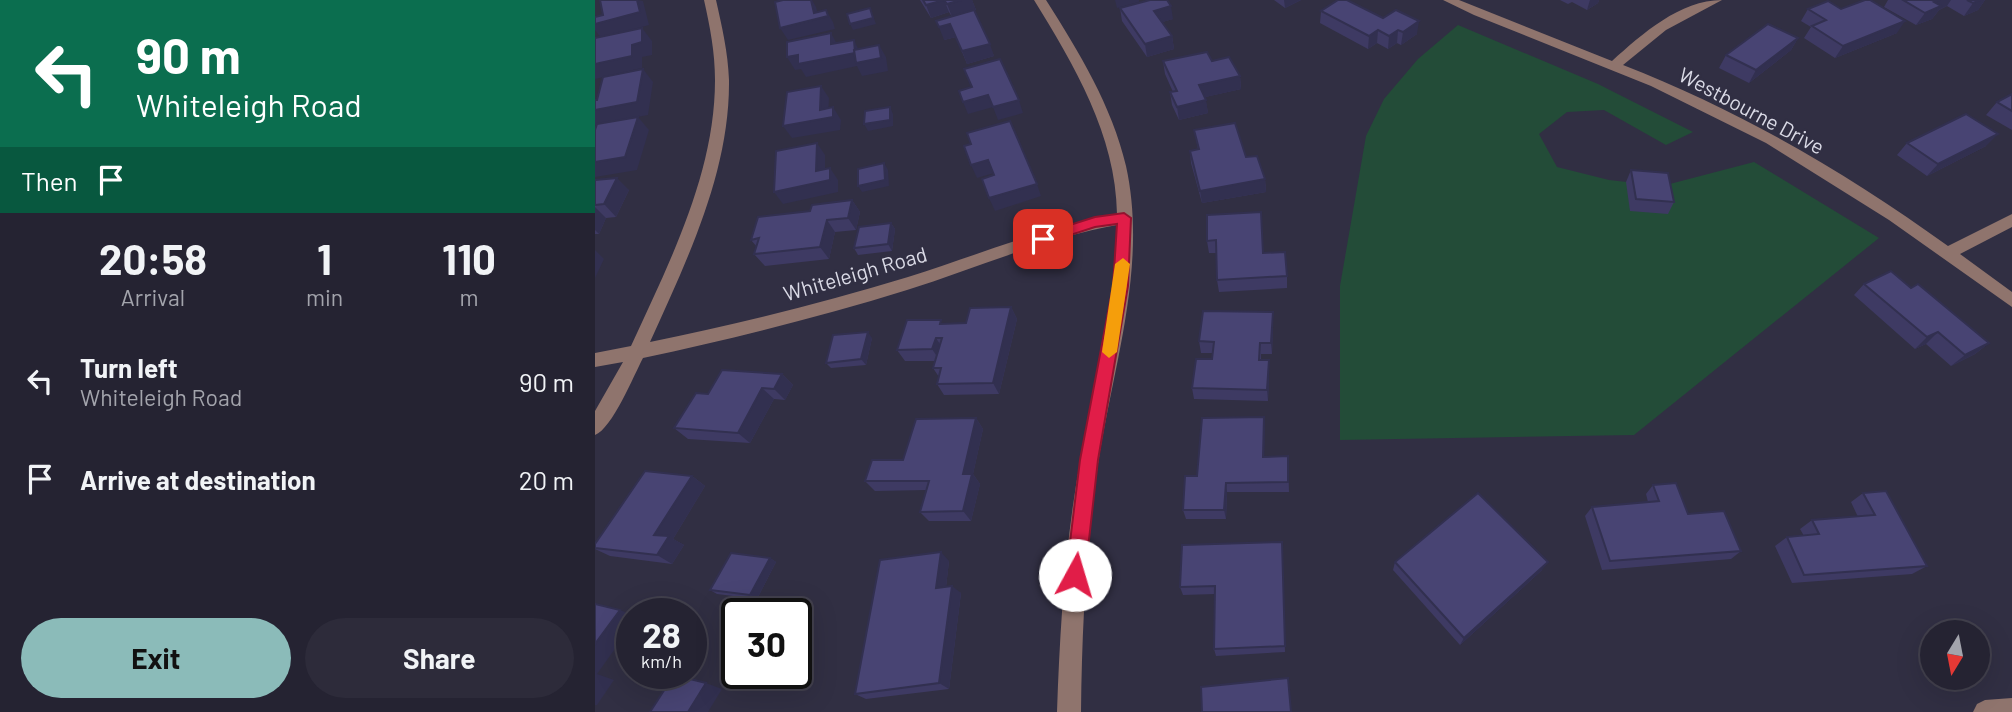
<!DOCTYPE html>
<style>
:root{--surface:#252332;--page:#2d2b3a;--text:#f1f3f6;--muted:#a3a4ac;--line:#42404d;--accent:#8bbbb9}
body{margin:0;font-family:Barlow,sans-serif;background:var(--page);color:var(--text);height:100vh;display:flex;flex-direction:column;font-size:26px;white-space:nowrap}
*{box-sizing:border-box;margin:0}
p{font-size:23px;color:var(--muted)}
.icon{flex:none;width:38px;height:38px;fill:none;stroke:currentColor;stroke-width:2;stroke-linecap:round;stroke-linejoin:round}
.map{position:relative;flex:1;overflow:hidden}
.sheet{display:flex;flex-direction:column;background:var(--surface);width:595px}
.sheet>*{flex:none}
.hud{background:#0b6e4f;color:#fff;overflow:hidden}
.needle{width:46px;rotate:190deg}
.buttons{position:absolute;left:1325px;top:620px;display:grid;gap:14px}
.buttons a{display:grid;place-items:center;width:70px;height:70px;border-radius:50%;background:var(--surface);box-shadow:0 7px 28px #0002,0 0 0 2px var(--line);font-size:35px}
.speed{position:absolute;left:21px;top:598px;display:flex;gap:14px;font-size:35px;font-weight:700;text-align:center}
.speed>*{display:grid;place-content:center;width:91px;height:91px;border-radius:50%;background:var(--surface);box-shadow:0 7px 28px #0002,0 0 0 2px var(--line);line-height:1}
.speed small{font-size:18px;font-weight:400}
.speed .limit{border:4px solid #111;border-radius:10px;background:#fff;color:#111}
.pin{position:absolute;display:grid;place-items:center;width:60px;height:60px;color:#fff;margin:-30px;border-radius:14px;box-shadow:0 4px 10px #0006}
.me{position:absolute;width:77px;margin:-38px;rotate:6deg;stroke-linejoin:round;filter:drop-shadow(0 0 5px #0008)}
.turn{display:flex;align-items:center;gap:24px;height:147px;padding:0 21px;font-size:32px}
.turn .icon{width:91px;height:91px;stroke-width:2.5}
.turn b{display:block;font-size:49px;line-height:60px}
.then{display:flex;align-items:center;height:66px;padding:0 21px;background:#0003;gap:14px;font-size:26px}
.eta{display:flex;justify-content:space-evenly;align-items:center;height:119px;text-align:center}
.eta b{font-size:42px;font-weight:700;line-height:49px}
.action{display:flex;gap:14px;margin-top:auto;padding:14px 21px}
.action a{flex:1;height:80px;border-radius:42px;background:var(--accent);color:#111;font-size:28px;font-weight:700;line-height:80px;text-align:center}
.action a+a{background:var(--page);color:var(--text)}
ul{padding:0;list-style:none}
li{display:flex;align-items:center;gap:21px;height:98px;padding:0 21px}
li div{flex:1}
li b{display:block;font-size:26px}
li em{font-style:normal}
main{display:flex;flex:1;min-height:0}
.map>svg:first-child{display:block}
.green{fill:#234c38}
.lines{fill:none;stroke-linecap:round;stroke-linejoin:round}
.minor{fill:#8f746d;fill-rule:evenodd}
.wall{fill:#3e3a63}
.shaded-wall{fill:#323050}
.building{fill:#484473;stroke:#323050;stroke-width:2}
.route{fill:#e11d48;stroke:#92132f;stroke-width:2}
.slow{fill:#f59e0b}
.labels{text-anchor:middle;dominant-baseline:central;stroke-width:5;stroke-linejoin:round;paint-order:stroke}
.street-label{font-size:21px;fill:#dadae6;stroke:#312f43}
</style>
<main>
<section class="sheet">
<div class="hud">
<div class="turn"><svg class="icon" aria-label="left" viewBox="0 0 24 24"><path d="M17 20v-9H6M10 6l-5 5 5 5"/></svg><div><b>90 m</b>Whiteleigh Road</div></div>
<div class="then">Then<svg class="icon" aria-label="arrive" viewBox="0 0 24 24"><path d="M6 21V4h12l-3 4 3 4H6"/></svg></div>
</div>
<div class="eta">
<div><b>20:58</b><p>Arrival</p></div>
<div><b>1</b><p>min</p></div>
<div><b>110</b><p>m</p></div>
</div>
<ul>
<li><svg class="icon" aria-label="left" viewBox="0 0 24 24"><path d="M17 20v-9H6M10 6l-5 5 5 5"/></svg><div><b>Turn left</b><p>Whiteleigh Road</p></div><em>90 m</em></li>
<li><svg class="icon" aria-label="arrive" viewBox="0 0 24 24"><path d="M6 21V4h12l-3 4 3 4H6"/></svg><div><b>Arrive at destination</b></div><em>20 m</em></li>
</ul>
<div class="action"><a>Exit</a><a>Share</a></div>
</section>
<div class="map">
<svg width="1417" height="712" viewBox="0 0 1417 712">
<rect width="100%" height="100%" fill="#312f43"/>
<polygon class="green" points="863,25 1003,84 1098,132 1071,145 1009,110 972,112 944,134 962,167 1014,180 1067,186 1159,162 1284,238 1039,435 745,440 745,286 771,136 789,99 823,59"/>
<g class="lines">
<g class="minor">
<path d="M109,0H121C127,27 133,52 134,80C135,172 92,260 55,342C142,324 228,303 313,277C383,255 450,227 522,214C521,135 479,65 439,0H451C484,52 517,106 531,166C553,266 518,366 503,464C491,546 487,629 486,712H462C465,628 470,544 485,462C498,383 524,305 522,225C450,238 382,268 312,290C225,317 137,339 48,358C39,375 17,429 0,435V411L28,362L0,367V353L36,346C74,263 120,174 120,80C120,52 115,27 109,0Z"/>
<path d="M848,0H864L1017,61C1047,34 1085,0 1127,0L1071,30L1028,65C1144,110 1252,173 1353,246L1417,214V227L1365,254L1417,292V307L1294,220L1171,143L1056,86L879,15Z"/>
<polygon points="1417,698 1417,712 1378,712 1382,704 1390,700"/>
</g>
</g>
<g class="wall">
<polygon points="325,0 377,0 381,10 379,10 399,56 372,64 361,37 349,40 357,17 354,12 336,18"/>
<polygon points="679,0 706,0 690,8"/>
<polygon points="965,0 1004,0 1003,3 992,10 977,2 973,4"/>
<polygon points="1293,0 1390,0 1383,10 1369,16 1352,6 1344,10 1337,19 1321,25 1289,7"/>
<polygon points="525,8 578,19 567,22 577,36 579,49 552,57 527,21"/>
<polygon points="1213,9 1246,9 1302,33 1240,58 1209,38 1216,27 1206,21"/>
<polygon points="726,11 788,18 822,34 806,45 802,43 793,49 782,43 773,49 725,23"/>
<polygon points="1203,38 1196,50 1154,83 1124,68 1131,55"/>
<polygon points="568,61 617,61 645,76 646,89 610,97 613,113 584,120 577,105 575,92 578,92 570,74"/>
<polygon points="1417,94 1417,130 1391,115 1402,102"/>
<polygon points="599,130 651,157 670,179 671,192 607,203 596,163 595,151 603,149"/>
<polygon points="1312,143 1391,146 1332,176 1302,155"/>
<polygon points="1036,170 1079,202 1073,214 1035,211 1031,182"/>
<polygon points="0,180 34,190 21,217 11,218 4,234 0,234"/>
<polygon points="257,200 265,212 261,230 240,232 234,259 170,266 159,254 162,247 156,240 215,211"/>
<polygon points="612,215 668,253 692,276 692,288 624,292 622,280 621,253 614,253 612,241"/>
<polygon points="296,223 300,229 297,251 263,255 259,248"/>
<polygon points="1269,284 1316,288 1394,343 1380,354 1356,366 1331,344 1320,349 1259,295"/>
<polygon points="416,307 422,319 404,394 349,395 342,384 344,377 338,368 340,361 310,361 302,350 349,324 371,323"/>
<polygon points="678,323 677,354 666,354 666,360 674,360 674,371 673,401 599,399 597,388 617,359 618,353 606,353 604,341"/>
<polygon points="277,338 271,365 236,368 231,363"/>
<polygon points="187,374 198,385 190,400 179,399 155,443 93,439 79,428"/>
<polygon points="669,417 669,457 693,456 694,492 632,492 631,519 591,519 588,510 602,476"/>
<polygon points="381,418 388,429 378,474 385,484 376,521 334,521 325,512 331,490 280,491 270,481"/>
<polygon points="97,476 110,486 78,539 89,545 77,564 15,556 0,549 0,544"/>
<polygon points="1058,485 1093,514 1146,551 1136,559 1007,570 990,516 997,507 1053,502 1051,494"/>
<polygon points="1268,493 1332,566 1317,574 1197,583 1180,546 1192,537 1209,536 1205,529 1217,520 1263,517 1256,502"/>
<polygon points="687,542 690,652 621,656 619,649 620,594 588,595 585,587"/>
<polygon points="175,558 181,562 162,599 122,594 115,590"/>
<polygon points="354,561 351,587 366,593 354,689 271,699 260,694"/>
<polygon points="800,562 947,570 865,645 798,570"/>
</g>
<g class="shaded-wall">
<polygon points="42,0 48,1 54,25 6,38 0,30 0,24"/>
<polygon points="216,0 217,0 221,7 224,19 231,10 238,22 240,29 193,40 185,28 219,13"/>
<polygon points="349,0 354,12 336,18 331,5"/>
<polygon points="366,0 377,0 381,10 357,17 352,4"/>
<polygon points="520,0 544,0 544,2 522,8"/>
<polygon points="689,0 706,0 690,8"/>
<polygon points="995,0 1004,0 1003,3 992,10"/>
<polygon points="1345,0 1356,0 1352,6 1344,10 1337,19 1321,25 1330,13 1339,2"/>
<polygon points="1385,0 1390,0 1383,10 1369,16 1378,3"/>
<polygon points="576,6 578,19 561,24 559,11"/>
<polygon points="275,8 281,24 258,30 255,24"/>
<polygon points="824,21 822,34 806,45 808,32"/>
<polygon points="1310,21 1302,33 1240,58 1248,46"/>
<polygon points="355,24 361,37 349,40 344,27"/>
<polygon points="47,28 57,41 57,55 47,57 47,68 0,79 0,64 37,45"/>
<polygon points="783,30 782,43 773,49 774,36"/>
<polygon points="803,30 802,43 793,49 794,36"/>
<polygon points="236,33 243,46 259,40 265,53 284,45 291,57 293,71 267,76 262,66 211,77 206,69 200,70 192,57 236,44"/>
<polygon points="577,36 579,49 552,57 550,44"/>
<polygon points="1203,38 1196,50 1154,83 1161,70"/>
<polygon points="395,44 399,56 372,64 367,51"/>
<polygon points="48,69 58,82 53,115 0,125 0,110"/>
<polygon points="645,76 646,89 606,98 604,85"/>
<polygon points="226,86 234,98 233,118 238,107 246,120 245,130 197,138 188,126 225,110"/>
<polygon points="393,95 398,107 373,114 368,102"/>
<polygon points="424,100 428,113 403,120 398,107"/>
<polygon points="611,100 613,113 584,120 582,107"/>
<polygon points="295,107 298,114 298,126 273,131 269,124"/>
<polygon points="43,117 54,130 42,170 0,177 0,162"/>
<polygon points="1403,134 1391,146 1332,176 1343,164"/>
<polygon points="222,143 230,155 230,181 235,168 243,180 243,192 188,204 179,192 221,171"/>
<polygon points="393,160 399,173 382,178 376,165"/>
<polygon points="289,163 293,170 294,186 267,192 263,186"/>
<polygon points="22,178 34,190 21,217 9,204"/>
<polygon points="670,179 671,192 607,203 605,191"/>
<polygon points="442,184 446,196 400,211 394,198"/>
<polygon points="257,200 265,212 261,230 253,218"/>
<polygon points="0,207 11,218 4,234 0,230"/>
<polygon points="232,220 240,232 234,259 225,247"/>
<polygon points="296,223 300,229 297,251 293,244"/>
<polygon points="0,250 9,259 0,278"/>
<polygon points="416,307 422,319 404,394 398,383"/>
<polygon points="678,312 678,323 677,354 676,343"/>
<polygon points="273,332 277,338 271,365 266,359"/>
<polygon points="1343,332 1331,344 1320,349 1332,337"/>
<polygon points="341,338 348,349 345,361 337,349"/>
<polygon points="1394,343 1380,354 1356,366 1370,355"/>
<polygon points="674,360 674,371 673,401 672,390"/>
<polygon points="187,374 198,385 190,400 179,389"/>
<polygon points="167,388 179,399 155,443 143,433"/>
<polygon points="669,417 670,428 669,467 668,457"/>
<polygon points="381,418 388,429 378,474 385,484 376,521 368,511 368,474"/>
<polygon points="97,476 110,486 78,539 89,545 77,564 62,555 59,535"/>
<polygon points="631,483 632,492 631,519 629,510"/>
<polygon points="346,552 354,561 350,596 341,588"/>
<polygon points="175,558 181,562 162,599 155,595"/>
<polygon points="953,562 947,570 865,645 869,638"/>
<polygon points="357,586 366,593 354,689 344,683"/>
<polygon points="25,610 37,615 37,625 2,674 19,680 2,705 0,705 0,644"/>
<polygon points="111,683 127,689 113,712 93,712"/>
</g>
<g class="building">
<polygon points="5,0 42,0 45,12 0,24 0,17 8,15"/>
<polygon points="188,0 216,0 219,13 231,10 233,16 185,28 180,2"/>
<polygon points="328,0 349,0 331,5"/>
<polygon points="349,0 366,0 352,4"/>
<polygon points="555,0 572,0 576,6 559,11 577,36 550,44 525,8"/>
<polygon points="743,0 752,0 788,18 801,10 824,21 808,32 803,30 794,36 783,30 774,36 726,11"/>
<polygon points="1270,0 1275,0 1310,21 1248,46 1217,26 1231,20 1213,9 1233,1 1246,9"/>
<polygon points="1308,0 1345,0 1339,2 1346,6 1330,13"/>
<polygon points="1372,0 1385,0 1378,3"/>
<polygon points="275,8 278,18 255,24 252,14"/>
<polygon points="379,10 395,44 367,51 355,24 344,27 341,21"/>
<polygon points="1173,24 1203,38 1161,70 1131,55"/>
<polygon points="47,28 47,42 37,45 37,56 0,64 0,38"/>
<polygon points="236,33 236,44 259,40 260,53 203,64 203,55 192,57 192,42"/>
<polygon points="284,45 286,58 261,63 259,50"/>
<polygon points="612,52 617,61 634,57 645,76 604,85 611,100 582,107 575,92 582,91 568,61"/>
<polygon points="405,59 424,100 398,107 393,95 368,102 364,91 377,87 369,69"/>
<polygon points="48,69 42,102 0,110 0,100 2,100 8,77"/>
<polygon points="226,86 225,110 238,107 238,117 188,126 192,92"/>
<polygon points="1417,94 1417,111 1402,102"/>
<polygon points="295,107 295,120 269,124 270,111"/>
<polygon points="1371,114 1403,134 1343,164 1312,143"/>
<polygon points="43,117 30,157 0,162 0,130 2,124"/>
<polygon points="415,121 442,184 394,198 387,179 399,175 393,160 376,165 369,146 376,144 372,133"/>
<polygon points="640,123 651,157 662,156 670,179 605,191 595,151 604,149 599,130"/>
<polygon points="222,143 221,171 235,168 235,180 179,192 181,151"/>
<polygon points="289,163 290,180 263,186 263,169"/>
<polygon points="1036,170 1073,173 1079,202 1041,199"/>
<polygon points="22,178 9,204 0,205 0,180"/>
<polygon points="257,200 253,218 232,220 225,247 159,254 164,238 156,240 163,217 215,211 217,205"/>
<polygon points="666,212 668,253 690,252 692,276 622,280 621,240 612,241 612,215"/>
<polygon points="296,223 293,244 259,248 264,227"/>
<polygon points="1296,271 1316,288 1323,284 1394,343 1370,355 1343,332 1332,337 1269,284"/>
<polygon points="416,307 398,383 342,384 346,368 338,368 347,338 341,338 337,349 302,350 312,320 346,320 345,324 371,323 375,308"/>
<polygon points="608,311 678,312 676,343 665,343 664,360 674,360 672,390 597,388 601,359 617,359 619,342 604,341"/>
<polygon points="273,332 266,359 231,363 238,335"/>
<polygon points="127,370 187,374 179,389 167,388 143,433 79,428 101,393 113,394"/>
<polygon points="669,417 668,457 693,456 693,482 631,483 629,510 588,510 590,476 602,476 607,418"/>
<polygon points="381,418 368,474 377,474 368,511 325,512 334,481 270,481 277,460 308,460 321,419"/>
<polygon points="50,471 97,476 59,535 74,536 62,555 0,548 0,544"/>
<polygon points="1081,483 1093,514 1129,511 1146,551 1015,561 997,507 1064,501 1058,485"/>
<polygon points="1291,491 1332,566 1209,575 1192,537 1224,534 1217,520 1280,515 1268,493"/>
<polygon points="883,493 953,562 869,638 800,562"/>
<polygon points="687,542 690,646 619,649 620,586 585,587 587,545"/>
<polygon points="346,552 341,588 357,586 344,683 260,694 285,560"/>
<polygon points="136,553 175,558 155,595 115,590"/>
<polygon points="0,604 25,610 0,644"/>
<polygon points="79,675 111,683 93,712 55,712"/>
<polygon points="693,678 696,712 607,712 606,687"/>
</g>
<polygon class="route" points="529,213 536,218 533,286 503,460 490,575 487,582 480,585 474,582 471,575 485,460 518,286 522,224 500,227 448,244 441,239 443,235 500,217"/>
<polygon class="slow" points="528,258 535,264 522,352 514,358 507,352 520,264"/>
<g class="labels">
<g class="street-label">
<text transform="translate(1157 110) rotate(28)">Westbourne Drive</text>
<text transform="translate(260 273) rotate(-16)">Whiteleigh Road</text>
</g>
</g>
</svg>
<div class="buttons">
<a><svg class="needle" viewBox="-14 -14 28 28"><path d="M0-13l5 13h-10z" fill="#e53935"/><path d="M0 13l5-13h-10z" fill="#a3a4ac"/></svg></a>
</div>
<div class="speed"><div>28<small>km/h</small></div><div class="limit">30</div></div>
<div class="pin" style="left:448px;top:239px;background:#d93025"><svg class="icon" aria-label="arrive" viewBox="0 0 24 24"><path d="M6 21V4h12l-3 4 3 4H6"/></svg></div>
<svg class="me" style="left:480px;top:575px" viewBox="-20 -20 40 40"><circle r="19" fill="#fff"/><path d="M0-13L10 11 0 6-10 11z" fill="#e11d48"/></svg>
</div>
</main>
